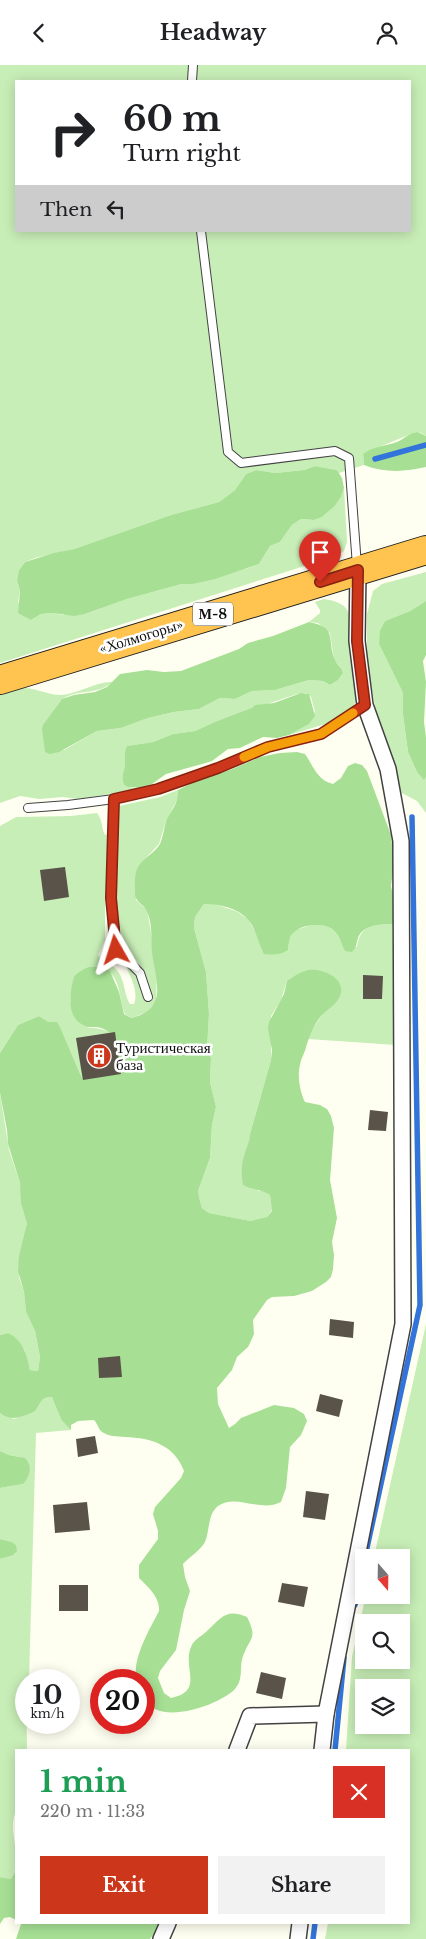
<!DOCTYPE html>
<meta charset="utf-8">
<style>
:root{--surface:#fff;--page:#f2f2f2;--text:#202124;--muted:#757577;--accent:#cc361a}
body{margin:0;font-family:"Libre Baskerville",serif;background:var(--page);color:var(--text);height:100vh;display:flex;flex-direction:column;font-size:19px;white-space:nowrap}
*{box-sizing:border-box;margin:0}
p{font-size:16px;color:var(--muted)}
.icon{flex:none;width:28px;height:28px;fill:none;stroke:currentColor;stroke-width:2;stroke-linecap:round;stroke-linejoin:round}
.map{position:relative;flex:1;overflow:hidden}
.panel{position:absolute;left:15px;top:1684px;width:395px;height:175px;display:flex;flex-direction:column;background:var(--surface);border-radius:0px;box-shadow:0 2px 12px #0003}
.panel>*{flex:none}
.banner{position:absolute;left:15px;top:15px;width:396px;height:152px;border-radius:0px;box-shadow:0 2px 12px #0003;background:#fff;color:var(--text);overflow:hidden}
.needle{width:32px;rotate:160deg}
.controls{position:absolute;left:355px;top:1484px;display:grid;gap:10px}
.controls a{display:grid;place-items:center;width:55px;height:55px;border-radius:0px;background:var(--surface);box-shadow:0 2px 12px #0003;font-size:25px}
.speed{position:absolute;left:15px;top:1604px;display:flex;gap:10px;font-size:25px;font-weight:700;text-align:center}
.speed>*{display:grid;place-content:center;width:65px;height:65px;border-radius:50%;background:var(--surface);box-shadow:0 2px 12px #0003;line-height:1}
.speed small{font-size:12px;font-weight:400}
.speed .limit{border:8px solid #d22;background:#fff;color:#111}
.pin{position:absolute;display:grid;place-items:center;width:42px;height:42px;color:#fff;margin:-51px -21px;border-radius:50% 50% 50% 0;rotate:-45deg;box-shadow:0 0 5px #0007}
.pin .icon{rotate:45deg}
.me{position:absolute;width:55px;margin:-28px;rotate:354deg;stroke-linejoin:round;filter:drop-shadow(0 0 4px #0008)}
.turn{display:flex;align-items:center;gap:18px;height:105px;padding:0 25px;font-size:22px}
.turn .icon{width:65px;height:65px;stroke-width:2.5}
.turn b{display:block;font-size:35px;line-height:42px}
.then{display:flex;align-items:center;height:48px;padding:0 25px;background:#0003;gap:10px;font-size:19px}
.round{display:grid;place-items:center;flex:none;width:52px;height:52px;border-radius:0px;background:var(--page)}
.headline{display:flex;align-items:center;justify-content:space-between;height:85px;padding:0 25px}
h1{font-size:30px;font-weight:700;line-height:38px;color:#1e9e55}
.button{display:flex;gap:10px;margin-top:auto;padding:10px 25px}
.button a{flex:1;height:58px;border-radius:0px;background:var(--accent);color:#fff;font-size:20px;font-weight:700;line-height:58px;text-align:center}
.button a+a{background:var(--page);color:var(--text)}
header{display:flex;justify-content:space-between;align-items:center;height:65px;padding:0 25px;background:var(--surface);font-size:22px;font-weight:700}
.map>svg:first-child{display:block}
.green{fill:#c8eeb7;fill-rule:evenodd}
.forest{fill:#a7e095}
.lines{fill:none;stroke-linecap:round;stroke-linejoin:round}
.stream{stroke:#3274d9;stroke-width:5.5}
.building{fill:#59534a}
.lane-casing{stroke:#424242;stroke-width:10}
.street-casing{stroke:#424242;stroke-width:18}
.highway-casing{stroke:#202020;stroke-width:30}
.lane{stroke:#fff;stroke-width:8}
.street{stroke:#fff;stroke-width:15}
.highway{stroke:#ffc44f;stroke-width:28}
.route-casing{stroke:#852311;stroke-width:12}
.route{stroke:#cc361a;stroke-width:9}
.slow{stroke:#f59e0b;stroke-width:9}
.labels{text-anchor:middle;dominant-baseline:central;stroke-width:5;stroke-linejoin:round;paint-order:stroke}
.shield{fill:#fff;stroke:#575757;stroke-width:1}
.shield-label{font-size:14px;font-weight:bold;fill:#0f0f0f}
.street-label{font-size:15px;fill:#0f0f0f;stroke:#fff}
.poi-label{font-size:15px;fill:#0f0f0f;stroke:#fff;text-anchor:start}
</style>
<header><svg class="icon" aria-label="back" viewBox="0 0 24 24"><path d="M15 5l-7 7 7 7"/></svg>Headway<svg class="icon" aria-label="person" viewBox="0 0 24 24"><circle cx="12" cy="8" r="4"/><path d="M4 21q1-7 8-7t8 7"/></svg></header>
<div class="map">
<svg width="426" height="1874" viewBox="0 0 426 1874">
<rect width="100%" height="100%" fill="#fffff1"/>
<g class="green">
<path d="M0,0H426V371C424,369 421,368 419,367C415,366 371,386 363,389L364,400L339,408L337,405L315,401L304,405L275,408L256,405L246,409L235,425L219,437L171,450L74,484L35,493L25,497L19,505L17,515L20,526L18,537L31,555L41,549L52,548L63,550L85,549L127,534L182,519H193L248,503L259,499L270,481L280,477L292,460L301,454L314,455L322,452L335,441L341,432L344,423L347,477L344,486L336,491L0,598ZM16,16H410V166H16Z"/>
<polygon points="426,507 426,536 410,546 385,556 379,579 403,628 403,650 408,687 417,707 424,714 426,712 426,748 417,736 398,726 376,647 367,596 367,549 373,526 382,519"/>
<path d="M324,534C336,536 348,539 350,553L358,631L353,642L350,646L332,657L289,670L305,661L315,647L311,632L306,628L297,629L217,656L195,666L173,669L153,677L128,681C124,689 125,691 125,698C125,708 120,708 124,720C132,725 143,721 152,719L145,724L78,734L63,732L39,734L20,731L0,738V629C7,628 15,624 23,623C36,623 48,630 61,630C78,629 96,616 113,617C97,630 83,624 66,632C59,635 56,644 52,650C45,658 41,663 44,674L64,685L97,666L121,663L148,653L174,647L199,644L220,633L235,634L252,626L275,625L309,615L323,616L330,620L338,615L343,608L342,604L334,595L330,568L318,558L309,557L320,548V545L315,537Z"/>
<path d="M178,725V733L166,756L159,779L143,796L135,811L136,835L146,844L148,850L152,873L153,894L157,911L156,935L148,947L131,953L125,949C120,938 121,925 115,914C105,897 86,899 74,911L70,936L89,963C99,962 105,967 115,967L83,1015L61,964L39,951L18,960L0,988V761L16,752L71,751L97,748C103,755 101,763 105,770L109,768L108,825L105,835V875L98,890C103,898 114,899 119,908C125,917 124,930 130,939H134C139,926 130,910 124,898L137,909L145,935L148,936L151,934L141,903L123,880L114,826L119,741L160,732Z"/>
<path d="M204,839H214L236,846L248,854L255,866L288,885C289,879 289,870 294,866C296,864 302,863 305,862C322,856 337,862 342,880L357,882C360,859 375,859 395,859L396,980L308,974L311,966L322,950L287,916L281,935L271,951V995L250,1069V1076L247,1083L258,1126L264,1125L270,1130L272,1145L267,1152L260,1155L251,1156L209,1148L202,1143L200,1136L198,1126L210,1093L212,1060L216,1042L210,1017L211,993L207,985L209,949L206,907L194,863L195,852Z"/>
<polygon points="0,1028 9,1085 20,1118 27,1158 22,1182 19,1212 24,1227 26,1247 35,1266 40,1292 38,1306 30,1305 24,1284 8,1268 0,1270"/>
<path d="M426,1259V1874H325L328,1858H409V1685H346L352,1592L366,1530H401V1492H374ZM364,1558H401V1595H364ZM364,1622H401V1660H364Z"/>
<path d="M46,1331L53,1332L62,1356L71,1365L36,1368L29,1615H26L27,1685H16V1746C6,1768 25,1793 11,1814L0,1812V1494L6,1492L16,1480L12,1477L0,1474V1423L23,1419L20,1392L9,1390L0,1386V1348L14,1354L34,1347L40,1334Z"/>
</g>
<g class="forest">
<path d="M418,367L426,371V402C405,407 384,408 364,400L363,389C378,379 388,382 401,375C407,371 410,368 418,367Z"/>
<polygon points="315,401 337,405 342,413 344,423 341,432 335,441 322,452 314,455 301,454 292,460 280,477 270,481 259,499 215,514 193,519 182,519 127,534 85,549 74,551 52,548 41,549 31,555 18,548 20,526 17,515 19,505 25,497 54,488 74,484 171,450 219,437 235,425 246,409 256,405 275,408 304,405"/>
<polygon points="426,536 426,590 423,596 426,617 424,657 426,672 426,712 424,715 417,707 408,687 403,650 403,628 379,579 380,566 385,556 410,546"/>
<path d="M309,557C339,563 326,574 335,595C337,601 342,601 343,608L338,615L330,620L323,616L309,615L275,625L252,626L235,634L220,633L199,644L174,647L148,653L121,663L97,666L59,687L50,689L45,687L42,664L43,660L62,634L74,630L95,627L107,622L120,609L147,605L164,607L181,606L239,584L248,578L273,571Z"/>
<path d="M301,628L309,629L315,651L309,659L289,670L277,673L263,672L240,683L228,684L212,696L202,699L166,709L152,719L141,722H128L124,720C120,708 125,708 125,698C125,691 124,689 127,681L153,677L173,669L195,666L217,656L252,643L255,640L274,638Z"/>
<path d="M297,687L305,689C314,702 317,715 333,719L341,713L348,701L355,698L362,700L367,706L391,770L394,798L391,821L396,844L395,859C382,859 363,859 358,873C356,879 357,882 352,887L345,886C341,879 340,871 334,866C326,857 303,859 294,867C289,870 289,879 288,885C280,890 274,890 264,889C259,880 257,869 252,860C243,844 221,839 204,839L195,852L194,863L206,907L209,949L207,985L211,993L210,1017L216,1042L212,1060L210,1093L198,1126L200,1136L202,1143L209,1148L251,1156L267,1152L272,1146L270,1130C262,1124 252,1125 243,1120C241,1109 241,1099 245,1088C247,1081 250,1076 250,1069L271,995L272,985L268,964L269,957L284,929L287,916C293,912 300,907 308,905C320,903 344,911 341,928C338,940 328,943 321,951C313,961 310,970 306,982C305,988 301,993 300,1000C297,1011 300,1027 305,1037L320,1040L327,1044L331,1051L334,1063L330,1115L337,1153L332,1177L334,1190L333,1204L331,1212L326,1217L312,1226L294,1231L272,1232L267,1235L253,1255L254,1269L251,1276L248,1282L237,1292L232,1305L217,1323L218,1339L229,1363L235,1359L241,1353L274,1340L294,1343L304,1349L307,1356L301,1370L290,1382L286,1423L281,1437C260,1448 236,1428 218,1441C207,1450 210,1466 205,1477C200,1486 190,1491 183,1499L185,1512L190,1526L184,1545L176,1585L160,1606L158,1613L164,1628L171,1633C205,1626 182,1603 191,1582C194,1574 201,1572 207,1566C221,1553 226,1543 247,1552C258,1574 250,1572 243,1591C239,1602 244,1614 235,1624C220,1640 158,1662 145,1634C142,1629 144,1621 144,1615H137C131,1595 150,1564 159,1546C160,1532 148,1522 139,1513V1500L158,1474V1466L153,1449L155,1442L181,1413L184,1406C174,1380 152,1373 125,1372C116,1371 110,1372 102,1367C98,1364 98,1359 94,1355L78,1356L71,1360V1365L62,1356L52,1332C40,1331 41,1339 34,1347C21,1352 12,1357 0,1348V1270L8,1268C23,1275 27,1290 30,1305L38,1306L40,1292L35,1266L26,1247L24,1227L18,1206L19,1191L27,1158L21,1138L20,1118L8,1079L7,1065L0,1028V988L18,960L39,951L49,957H57L61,964L82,1013L76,973L112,968C108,967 105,964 101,963C96,961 90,963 85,961C65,953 70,927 74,911C86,900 96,899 110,906L119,927L124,949L131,953C142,950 150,947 155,936C161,924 153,900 152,887C151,874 153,857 146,845C143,838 134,837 135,827C135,820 134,811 137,804C141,794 154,789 160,779C163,772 164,764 166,756C171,745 179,738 178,725L202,713L230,705L260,692L280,688Z"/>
<path d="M0,1386L9,1390L25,1393C33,1401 30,1411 23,1419L0,1423Z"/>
<polygon points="0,1474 12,1477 16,1480 17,1486 13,1490 0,1494"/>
<polygon points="16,1805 16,1855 10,1852 4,1853 0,1859 0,1812 11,1814"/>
<polygon points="19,1858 159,1858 159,1862 150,1874 16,1874 21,1859"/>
</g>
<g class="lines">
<g class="stream">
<polyline points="375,394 426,380"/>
<polyline points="365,1492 420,1240 412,752"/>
<polyline points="355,1540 364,1500"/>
<polyline points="335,1685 344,1593"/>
<polyline points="313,1874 315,1858"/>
</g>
</g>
<g class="building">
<polygon points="65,802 69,832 44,836 40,805"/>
<polygon points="363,910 383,911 382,934 363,934"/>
<polygon points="115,967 121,1009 83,1015 76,973"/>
<polygon points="370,1045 388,1047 386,1066 368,1065"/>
<polygon points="330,1254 354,1257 353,1273 329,1270"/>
<polygon points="120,1291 122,1312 99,1313 98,1293"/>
<polygon points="320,1329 343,1335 339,1352 316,1346"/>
<polygon points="95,1371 98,1388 78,1392 76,1374"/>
<polygon points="306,1426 329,1429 325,1455 303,1452"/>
<polygon points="87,1437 90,1465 55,1468 53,1440"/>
<polygon points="282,1518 308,1522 304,1542 278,1537"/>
<rect x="59" y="1520" width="29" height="26"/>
<polygon points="261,1607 286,1613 282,1634 256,1628"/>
</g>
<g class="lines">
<defs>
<g id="lane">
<polyline points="192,16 193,0"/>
<polyline points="201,166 228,387 241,398 335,386 349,393 357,501"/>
<polyline points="114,734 111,833 117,885 140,908 148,932"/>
<polyline points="28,743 68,740 114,734 158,724 218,703 268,682 321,669 365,640"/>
</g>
<g id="street">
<polyline points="237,1685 250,1651 326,1649"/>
<polyline points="322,1685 326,1649 403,1259 401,776 388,704 365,640 357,576 358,505"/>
<polyline points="161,1874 168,1858"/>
<polyline points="298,1874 300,1858"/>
</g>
<polyline id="highway" points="0,615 426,485"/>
</defs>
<use href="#lane" class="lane-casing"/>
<use href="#street" class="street-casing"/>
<use href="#highway" class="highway-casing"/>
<use href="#lane" class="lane"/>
<use href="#street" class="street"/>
<use href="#highway" class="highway"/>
</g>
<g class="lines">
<defs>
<polyline id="route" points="116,885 111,833 114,734 158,724 218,703 268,682 321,669 365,640 357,576 358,505 320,517"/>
</defs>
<use href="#route" class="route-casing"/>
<use href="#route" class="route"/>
<polyline class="slow" points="244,692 268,682 321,669 353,648"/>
</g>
<defs>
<symbol id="building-disc" viewBox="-11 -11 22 22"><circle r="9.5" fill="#cc361a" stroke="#fff"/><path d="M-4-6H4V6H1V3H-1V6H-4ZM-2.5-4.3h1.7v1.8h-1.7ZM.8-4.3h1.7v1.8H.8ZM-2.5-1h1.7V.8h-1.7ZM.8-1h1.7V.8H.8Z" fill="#fff"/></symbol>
</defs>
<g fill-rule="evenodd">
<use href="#building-disc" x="85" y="977" width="28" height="28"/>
</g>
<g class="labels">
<rect class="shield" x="193" y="537.5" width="40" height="23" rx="4"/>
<g class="shield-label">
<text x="213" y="549">М-8</text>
</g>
<g class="street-label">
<text transform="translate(141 571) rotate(-17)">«Холмогоры»</text>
</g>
<g class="poi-label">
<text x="116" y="982">Туристическая<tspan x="116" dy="17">база</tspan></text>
</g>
</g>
</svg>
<div class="controls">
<a><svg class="needle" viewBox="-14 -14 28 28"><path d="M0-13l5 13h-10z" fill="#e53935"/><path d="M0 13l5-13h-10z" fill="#757577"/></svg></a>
<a><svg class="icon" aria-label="search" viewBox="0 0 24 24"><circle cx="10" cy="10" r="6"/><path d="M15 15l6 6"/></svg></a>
<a><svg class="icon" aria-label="layers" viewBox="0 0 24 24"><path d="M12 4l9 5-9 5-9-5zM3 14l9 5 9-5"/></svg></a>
</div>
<div class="speed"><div>10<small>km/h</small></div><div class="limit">20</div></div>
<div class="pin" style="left:320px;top:517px;background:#d93025"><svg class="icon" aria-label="arrive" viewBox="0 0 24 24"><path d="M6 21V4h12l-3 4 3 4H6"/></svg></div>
<svg class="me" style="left:116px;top:885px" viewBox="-20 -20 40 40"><path d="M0-17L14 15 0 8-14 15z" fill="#cc361a" stroke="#fff" stroke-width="4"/></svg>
<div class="banner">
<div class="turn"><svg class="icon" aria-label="right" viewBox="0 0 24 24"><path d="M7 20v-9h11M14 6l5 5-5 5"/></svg><div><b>60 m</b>Turn right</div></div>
<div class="then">Then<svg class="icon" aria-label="left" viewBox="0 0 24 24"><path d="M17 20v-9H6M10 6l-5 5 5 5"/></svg></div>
</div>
<section class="panel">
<div class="headline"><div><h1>1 min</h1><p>220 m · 11:33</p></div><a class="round" style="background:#d93025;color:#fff"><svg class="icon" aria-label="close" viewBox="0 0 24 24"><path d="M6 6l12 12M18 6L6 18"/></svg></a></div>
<div class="button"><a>Exit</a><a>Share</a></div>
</section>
</div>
